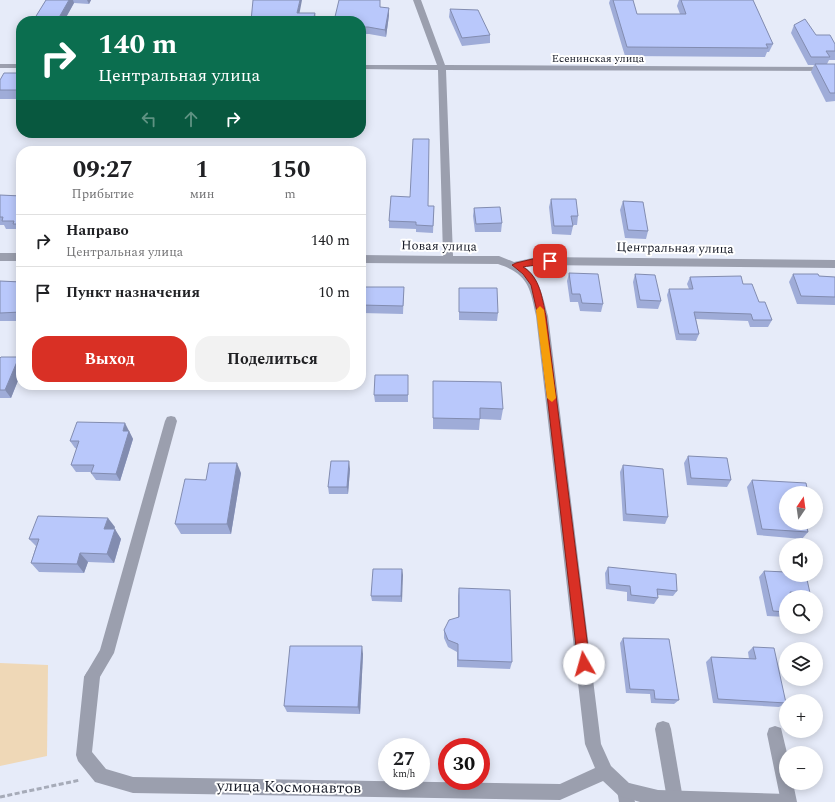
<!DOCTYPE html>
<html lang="ru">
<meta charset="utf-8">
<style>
:root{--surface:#fff;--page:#f2f2f2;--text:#202124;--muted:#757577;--line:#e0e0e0;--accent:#d93025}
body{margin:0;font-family:Spectral,serif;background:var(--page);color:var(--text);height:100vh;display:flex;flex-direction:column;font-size:15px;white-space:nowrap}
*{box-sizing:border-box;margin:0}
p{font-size:13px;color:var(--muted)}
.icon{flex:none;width:22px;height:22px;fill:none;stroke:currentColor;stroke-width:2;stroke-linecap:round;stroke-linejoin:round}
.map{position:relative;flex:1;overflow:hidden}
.panel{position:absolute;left:16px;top:146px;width:350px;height:244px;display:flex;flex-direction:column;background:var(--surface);border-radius:16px;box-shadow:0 2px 10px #0003}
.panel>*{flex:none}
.top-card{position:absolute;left:16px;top:16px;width:350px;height:122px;border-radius:16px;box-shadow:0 2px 10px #0003;background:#0b6e4f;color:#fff;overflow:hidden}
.needle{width:26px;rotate:13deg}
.controls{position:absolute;left:779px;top:486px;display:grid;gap:8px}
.controls a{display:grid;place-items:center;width:44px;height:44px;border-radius:50%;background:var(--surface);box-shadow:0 2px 10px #0003;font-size:20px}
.speed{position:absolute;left:378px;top:738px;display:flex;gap:8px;font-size:20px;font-weight:700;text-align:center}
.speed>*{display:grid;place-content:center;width:52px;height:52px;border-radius:50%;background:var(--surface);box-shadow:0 2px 10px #0003;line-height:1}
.speed small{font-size:10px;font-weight:400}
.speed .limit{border:6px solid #d22;background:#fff;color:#111}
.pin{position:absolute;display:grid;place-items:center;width:34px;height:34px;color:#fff;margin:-17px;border-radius:8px;box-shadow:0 2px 6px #0006}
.me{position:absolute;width:44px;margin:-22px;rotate:353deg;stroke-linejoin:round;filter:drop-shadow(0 0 3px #0008)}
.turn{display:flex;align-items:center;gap:14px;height:84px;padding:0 16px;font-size:18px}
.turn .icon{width:52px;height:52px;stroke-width:2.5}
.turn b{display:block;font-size:28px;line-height:34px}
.lanes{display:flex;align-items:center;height:38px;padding:0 16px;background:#0003;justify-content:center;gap:20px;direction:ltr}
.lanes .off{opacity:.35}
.eta{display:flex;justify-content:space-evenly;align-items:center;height:68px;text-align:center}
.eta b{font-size:24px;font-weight:700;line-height:28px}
.button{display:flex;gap:8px;margin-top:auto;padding:8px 16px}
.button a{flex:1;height:46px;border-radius:16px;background:var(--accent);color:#fff;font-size:16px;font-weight:700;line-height:46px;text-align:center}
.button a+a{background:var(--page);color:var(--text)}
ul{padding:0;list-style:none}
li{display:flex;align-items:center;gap:12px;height:52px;padding:0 16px;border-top:1px solid var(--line)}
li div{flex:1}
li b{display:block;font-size:15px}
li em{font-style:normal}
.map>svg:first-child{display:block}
.green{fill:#efd8b7}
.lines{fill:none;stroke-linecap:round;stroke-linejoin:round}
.path{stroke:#a6abb8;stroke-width:3;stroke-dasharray:5 2.5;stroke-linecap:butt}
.lane{fill:#9b9fae;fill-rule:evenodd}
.street{fill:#9b9fae;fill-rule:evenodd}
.wall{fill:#9facd8}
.shaded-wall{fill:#828cb0}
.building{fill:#b9c8fb;stroke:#828cb0}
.route{fill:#d93025;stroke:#8d1f18}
.slow{fill:#f59e0b}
.labels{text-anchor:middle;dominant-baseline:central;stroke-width:4;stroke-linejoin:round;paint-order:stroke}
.far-street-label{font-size:11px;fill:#171b27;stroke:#fff}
.street-label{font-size:13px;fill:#171b27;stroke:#fff}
.near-street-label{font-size:16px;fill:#171b27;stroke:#fff}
</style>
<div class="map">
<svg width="835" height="802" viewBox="0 0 835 802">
<rect width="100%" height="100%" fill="#e6ebf9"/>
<polygon class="green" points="0,663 48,665 47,756 0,766"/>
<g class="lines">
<polyline class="path" points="0,797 80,780"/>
<g class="lane">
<path d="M550,257L554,258C556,263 558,272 556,277H548C546,272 544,263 546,258Z"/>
<polygon points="171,416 175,417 177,421 114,653 97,682 92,685 87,682 84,677 100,650 165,421 167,417"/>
<polygon points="663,721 669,723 671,729 683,799 682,802 668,802 667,799 655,729 657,723"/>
<polygon points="775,726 781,728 787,753 786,783 793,783 797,802 781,802 767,734 769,728"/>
<polygon points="625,782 631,784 635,802 619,802 617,790 619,784"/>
</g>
<g class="street">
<path d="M413,0H421L445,65L835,67V71L446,70L453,256H499L514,262L537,257L835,260V268L537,265L525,267C540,279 543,298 548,316L601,744L611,766L629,783L658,790L787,794L793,796L795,802H640L619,796L603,781L560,800L133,793L95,782L78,761L76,755L84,677L87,672L92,669L97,672L100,677L92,752L106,769L133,777L560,784L595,768L585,744L536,316C530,287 528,274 498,264L361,263V255L443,256L438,70L361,69V65H437Z"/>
<rect x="0" y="64" width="21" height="4"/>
<rect x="0" y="253" width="21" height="8"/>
</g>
</g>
<g class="wall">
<polygon points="46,0 91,0 89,4 74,3 64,21 33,21"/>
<polygon points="610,0 613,0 637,14 680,14 677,6 679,0 753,0 773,44 769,52 767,52 765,57 625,56 609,3"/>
<polygon points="380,8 389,8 389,15 386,37 369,34 361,34 361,21"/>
<polygon points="450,9 490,35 490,43 462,46 449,17"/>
<polygon points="794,25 835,44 835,60 829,60 827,64 835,64 835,101 826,102 811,72 814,65 808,65 791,33"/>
<polygon points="21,73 21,99 0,99 0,80"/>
<polygon points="0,195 21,196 21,232 17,232 16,229 6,229 4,225 0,225"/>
<polygon points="551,199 578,216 577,225 573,225 573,226 571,235 552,234 549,207"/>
<polygon points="623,201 648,231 646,239 625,238 620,210"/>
<polygon points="428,206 434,206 433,233 416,232 416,229 389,228 389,221"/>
<polygon points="474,208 502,223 501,232 475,232 473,216"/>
<polygon points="569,273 603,304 601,312 580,311 578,302 570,302 567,281"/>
<polygon points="635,274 661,301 658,309 637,308 633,282"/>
<polygon points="793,274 819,276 835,277 835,305 797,304 789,282"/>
<polygon points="690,277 743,284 759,302 772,320 768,327 750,327 748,321 696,319 699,334 696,341 676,340 667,295 669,289 689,289 687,284"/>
<polygon points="0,281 21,282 21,321 0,321"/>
<polygon points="404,287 403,314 362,313 361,305"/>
<polygon points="459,288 498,313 497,321 459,320"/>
<polygon points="0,358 21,360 21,373 11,398 0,398"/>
<polygon points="408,375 408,402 375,402 374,395"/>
<polygon points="433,381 503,409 501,420 480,419 479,430 433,429"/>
<polygon points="129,431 133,439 120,481 96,480 91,473 91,472 76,472 71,465 77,449 75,448 70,441"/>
<polygon points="688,456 731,480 727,487 687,485 684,463"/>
<polygon points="623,465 668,517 665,524 623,521 620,472"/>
<polygon points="350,469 348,494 329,494 328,487"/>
<polygon points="241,473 231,534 181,534 175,524 206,480"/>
<polygon points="752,480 786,493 808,532 802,539 757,535 747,487"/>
<polygon points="115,527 114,529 121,539 114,563 88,562 84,573 39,572 31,563 36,546 29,539"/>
<polygon points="608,567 677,591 673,596 658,595 658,598 654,604 627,601 627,592 606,589 605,573"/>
<polygon points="402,569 402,602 372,601 371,596"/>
<polygon points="764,571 810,593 806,597 786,597 786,617 767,616 759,577"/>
<polygon points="459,588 512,662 510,669 457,667 457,652 448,647 444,638 444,630 458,617 458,596"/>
<polygon points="623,638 679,700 674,704 651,703 650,694 626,693 620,643"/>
<polygon points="753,647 786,703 779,707 713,703 706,662 711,657 749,659 748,652"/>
<polygon points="363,654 360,714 287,712 284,706"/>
</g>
<g class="shaded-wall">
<polygon points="69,0 73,0 74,3 64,21 57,21"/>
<polygon points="87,0 91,0 89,4"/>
<polygon points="300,0 302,0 298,21 297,13"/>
<polygon points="389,8 389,15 386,37 385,30"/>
<polygon points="315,13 316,21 313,21"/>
<polygon points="19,357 21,360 21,373 11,398 5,390"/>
<polygon points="125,423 129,431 127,438 123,431"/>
<polygon points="129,431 133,439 120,481 116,474"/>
<polygon points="349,461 350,469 348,494 347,487"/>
<polygon points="237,463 241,473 231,534 227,524"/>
<polygon points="108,518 115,527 111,539 104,529"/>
<polygon points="115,529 121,539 114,563 107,554"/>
<polygon points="80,553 88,562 84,573 77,564"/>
<polygon points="402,569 403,575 402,602 401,596"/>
<polygon points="362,646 363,654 360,714 358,707"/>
</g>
<g class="building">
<polygon points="46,0 69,0 57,21 33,21"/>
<polygon points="253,0 300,0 297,13 315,13 313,21 251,21"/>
<polygon points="339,0 380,0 380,7 389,8 385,30 368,27 361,27 361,21 334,21"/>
<polygon points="613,0 633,0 637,14 686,14 681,0 753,0 773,44 766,44 768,48 627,47"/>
<polygon points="450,9 478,10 490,35 462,38"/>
<polygon points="805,19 816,35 830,35 835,44 835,51 826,51 830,57 811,57 794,25"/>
<polygon points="815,64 835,64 835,93 830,93"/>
<polygon points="4,73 21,73 21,90 0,90 0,80"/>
<polygon points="413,139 429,139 428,206 434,206 433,226 416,225 416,222 389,221 391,196 410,197"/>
<polygon points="0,195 21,196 21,224 13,224 14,221 2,221 3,217 0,217"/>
<polygon points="551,199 576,199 578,216 571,216 573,226 554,226"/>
<polygon points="623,201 643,202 648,231 628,230"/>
<polygon points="500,207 502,223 476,224 474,208"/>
<polygon points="569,273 598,274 603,304 582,303 580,294 572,294"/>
<polygon points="635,274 655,275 661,301 640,300"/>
<polygon points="793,274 818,274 819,276 835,277 835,297 801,296"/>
<polygon points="741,276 743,284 752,284 759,302 765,302 772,320 753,320 751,314 694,312 699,334 679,334 669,289 693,289 690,277"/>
<polygon points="0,281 21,282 21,312 0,313"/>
<polygon points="363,287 404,287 403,306 361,305"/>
<polygon points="459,288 497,288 498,313 459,312"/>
<polygon points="1,357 19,357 5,390 0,390 0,358"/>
<polygon points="375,375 408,375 408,395 374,395"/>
<polygon points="433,381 501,382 503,409 480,408 480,419 433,418"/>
<polygon points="77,422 125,423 123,431 129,431 116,474 91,473 94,465 71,465 79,441 70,441"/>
<polygon points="688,456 727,458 731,480 691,478"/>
<polygon points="331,461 349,461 347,487 328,487"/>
<polygon points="209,463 237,463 227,524 175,524 185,479 206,480"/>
<polygon points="623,465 663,469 668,517 626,514"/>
<polygon points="752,480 806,483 808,493 786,493 786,523 806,523 808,532 762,529"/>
<polygon points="38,516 108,518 104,529 115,529 107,554 80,553 77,564 31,563 39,539 29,539"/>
<polygon points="608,567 676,574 677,591 657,589 658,598 631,595 630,586 609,584"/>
<polygon points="373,569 402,569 401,596 371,596"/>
<polygon points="764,571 786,572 786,575 806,575 810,593 790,592 791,597 786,597 786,612 773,611"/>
<polygon points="459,588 510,590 512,662 458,660 458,644 448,640 444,630 449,620 459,617"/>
<polygon points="623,638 669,639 679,700 655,699 654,690 630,689"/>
<polygon points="290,646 362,646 358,707 284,706"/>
<polygon points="753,647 774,648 786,703 718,699 711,657 756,659"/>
</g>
<path class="route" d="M537,258H550L554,261C550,265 531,265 523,267C540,277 542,298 546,316L590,664L588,668L584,670L580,668L578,664L538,316L531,285L523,274L512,265L516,263Z"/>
<polygon class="slow" points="540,306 544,310 556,398 552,402 547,398 536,310"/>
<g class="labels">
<g class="far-street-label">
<text x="598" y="58">Есенинская улица</text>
</g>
<g class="street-label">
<text transform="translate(439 246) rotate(1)">Новая улица</text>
<text transform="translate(675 248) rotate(1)">Центральная улица</text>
</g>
<g class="near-street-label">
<text transform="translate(289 787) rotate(1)">улица Космонавтов</text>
</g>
</g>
</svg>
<div class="controls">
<a><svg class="needle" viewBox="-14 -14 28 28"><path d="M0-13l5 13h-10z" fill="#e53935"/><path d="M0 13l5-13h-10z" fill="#757577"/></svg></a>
<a><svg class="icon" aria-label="sound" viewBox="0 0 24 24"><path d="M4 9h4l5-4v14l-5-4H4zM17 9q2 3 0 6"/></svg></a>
<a><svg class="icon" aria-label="search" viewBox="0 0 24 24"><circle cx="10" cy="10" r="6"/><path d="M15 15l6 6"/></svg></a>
<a><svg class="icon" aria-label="layers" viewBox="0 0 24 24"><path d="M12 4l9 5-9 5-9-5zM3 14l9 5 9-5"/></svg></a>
<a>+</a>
<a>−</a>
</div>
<div class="speed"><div>27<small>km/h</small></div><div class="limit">30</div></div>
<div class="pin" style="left:550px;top:261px;background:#d93025"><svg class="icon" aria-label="arrive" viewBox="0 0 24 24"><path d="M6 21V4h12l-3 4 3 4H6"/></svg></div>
<svg class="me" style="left:584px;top:664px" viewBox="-20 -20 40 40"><circle r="19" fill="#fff"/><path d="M0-13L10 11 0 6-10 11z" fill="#d93025"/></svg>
<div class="top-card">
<div class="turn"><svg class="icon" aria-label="right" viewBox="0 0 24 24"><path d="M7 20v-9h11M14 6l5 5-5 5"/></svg><div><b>140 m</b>Центральная улица</div></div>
<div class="lanes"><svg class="icon off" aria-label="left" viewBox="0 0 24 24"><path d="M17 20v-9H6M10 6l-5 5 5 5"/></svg><svg class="icon off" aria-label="ahead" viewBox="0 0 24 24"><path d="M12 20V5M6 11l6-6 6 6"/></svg><svg class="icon" aria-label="right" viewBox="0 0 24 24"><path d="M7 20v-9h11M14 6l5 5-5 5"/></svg></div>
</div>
<section class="panel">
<div class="eta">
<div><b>09:27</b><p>Прибытие</p></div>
<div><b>1</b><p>мин</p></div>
<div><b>150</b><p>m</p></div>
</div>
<ul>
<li><svg class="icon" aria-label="right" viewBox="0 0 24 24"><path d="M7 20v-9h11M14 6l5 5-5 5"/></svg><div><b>Направо</b><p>Центральная улица</p></div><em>140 m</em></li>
<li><svg class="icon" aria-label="arrive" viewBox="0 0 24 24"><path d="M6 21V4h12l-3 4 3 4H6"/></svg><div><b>Пункт назначения</b></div><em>10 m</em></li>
</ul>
<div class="button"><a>Выход</a><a>Поделиться</a></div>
</section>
</div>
